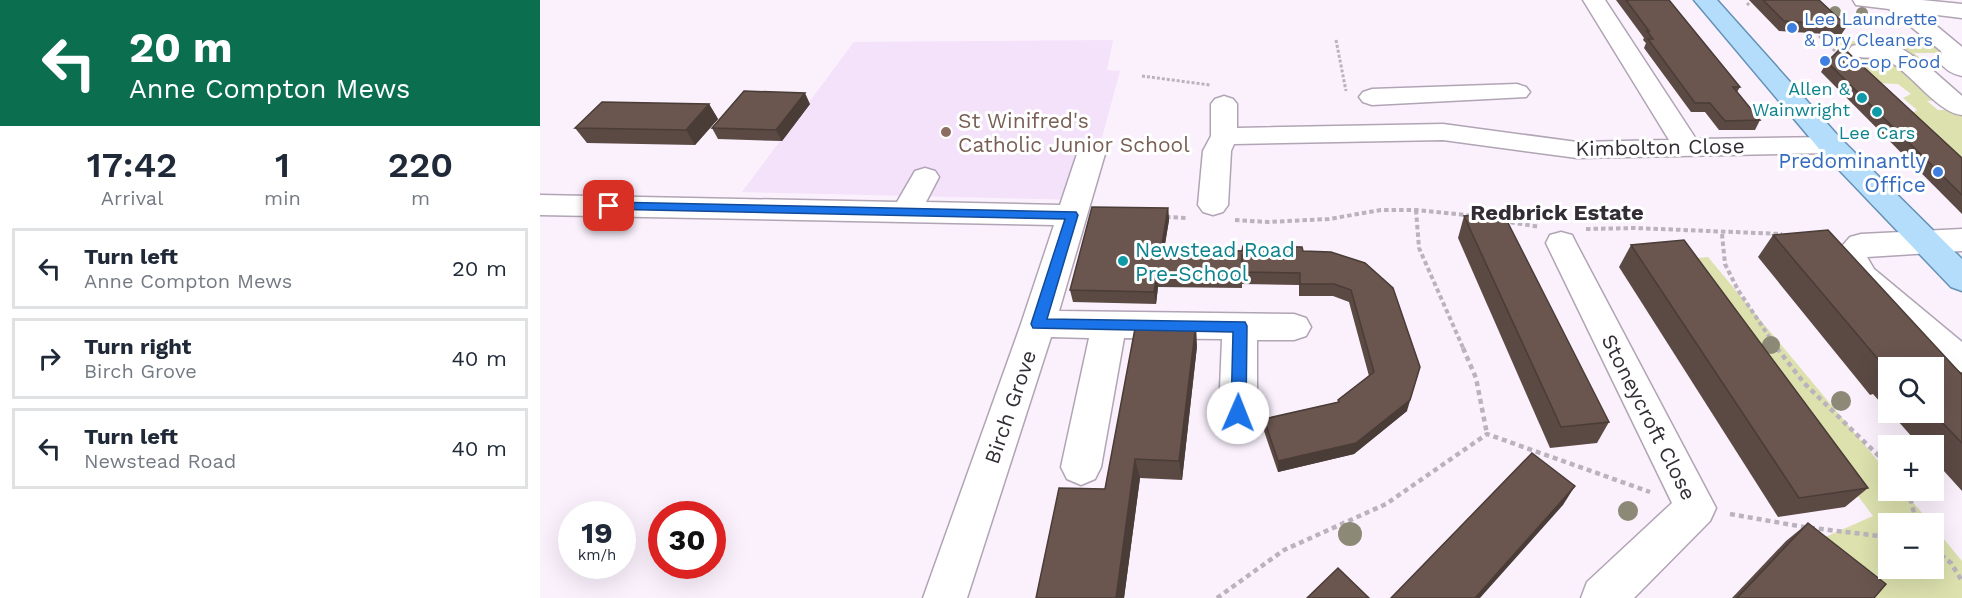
<!DOCTYPE html>
<meta charset="utf-8">
<style>
:root{--surface:#fff;--page:#f2f2f3;--text:#1f2937;--muted:#747a83;--line:#e0e1e3}
body{margin:0;font-family:"Work Sans",sans-serif;background:var(--page);color:var(--text);height:100vh;display:flex;flex-direction:column;font-size:22px;white-space:nowrap}
*{box-sizing:border-box;margin:0}
p{font-size:20px;color:var(--muted)}
.icon{flex:none;width:33px;height:33px;fill:none;stroke:currentColor;stroke-width:2;stroke-linecap:round;stroke-linejoin:round}
.map{position:relative;flex:1;overflow:hidden}
.details{display:flex;flex-direction:column;background:var(--surface);width:540px}
.details>*{flex:none}
.top-card{background:#0b6e4f;color:#fff;overflow:hidden}
.tools{position:absolute;left:1338px;top:357px;display:grid;gap:12px}
.tools a{display:grid;place-items:center;width:66px;height:66px;border-radius:0px;background:var(--surface);box-shadow:0 6px 24px #0002;font-size:30px}
.speed{position:absolute;left:18px;top:501px;display:flex;gap:12px;font-size:30px;font-weight:700;text-align:center}
.speed>*{display:grid;place-content:center;width:78px;height:78px;border-radius:50%;background:var(--surface);box-shadow:0 6px 24px #0002;line-height:1}
.speed small{font-size:15px;font-weight:400}
.speed .limit{border:9px solid #d22;background:#fff;color:#111}
.pin{position:absolute;display:grid;place-items:center;width:51px;height:51px;color:#fff;margin:-26px;border-radius:12px;box-shadow:0 3px 9px #0006}
.me{position:absolute;width:66px;margin:-33px;rotate:1deg;stroke-linejoin:round;filter:drop-shadow(0 0 4px #0008)}
.turn{display:flex;align-items:center;gap:21px;height:126px;padding:0 30px;font-size:27px}
.turn .icon{width:78px;height:78px;stroke-width:2.5}
.turn b{display:block;font-size:42px;line-height:51px}
.eta{display:flex;justify-content:space-evenly;align-items:center;height:102px;text-align:center}
.eta b{font-size:36px;font-weight:600;line-height:42px}
ul{padding:0;list-style:none}
li{display:flex;align-items:center;gap:18px;height:81px;margin:0 12px 9px;padding:0 18px;border:3px solid var(--line);border-radius:0px}
li div{flex:1}
li b{display:block;font-size:22px}
li em{font-style:normal}
main{display:flex;flex:1;min-height:0}
.map>svg:first-child{display:block}
.built{fill:#f4e1fa}
.green{fill:#dce1ae}
.lines{fill:none;stroke-linecap:round;stroke-linejoin:round}
.minor-casing{stroke:#b1a4b5;stroke-width:3}
.major-casing{stroke:#6591b4;stroke-width:3}
.path-far2{stroke:#bab2bd;stroke-width:3;stroke-dasharray:3 2;stroke-linecap:butt}
.path-far1{stroke:#bab2bd;stroke-width:4;stroke-dasharray:4.5 3;stroke-linecap:butt}
.path{stroke:#bab2bd;stroke-width:4.5;stroke-dasharray:5 4;stroke-linecap:butt}
.minor{fill:#fff;fill-rule:evenodd}
.major{fill:#b3ddfb;fill-rule:evenodd}
.tree{fill:#8c8a76}
.wall{fill:#5b4944}
.shaded-wall{fill:#4a3c37}
.building{fill:#6a554f;stroke:#4a3c37;stroke-width:1.5}
.route{fill:#1a73e8;stroke:#114b97;stroke-width:1.5}
.shop-dot{fill:#3f7fe0;stroke:#fff;stroke-width:2}
.culture-dot{fill:#0f9aa8;stroke:#fff;stroke-width:2}
.education-dot{fill:#8d6e63;stroke:#fff;stroke-width:2}
.labels{text-anchor:middle;dominant-baseline:central;stroke-width:6;stroke-linejoin:round;paint-order:stroke}
.far-shop-label{font-size:18px;fill:#366cbe;stroke:#fff;text-anchor:start}
.far-culture-label{font-size:18px;fill:#0d838f;stroke:#fff;text-anchor:end}
.education-label{font-size:21px;fill:#785e54;stroke:#fff;text-anchor:start}
.street-label{font-size:21px;fill:#332e35;stroke:#fff}
.shop-label{font-size:21px;fill:#366cbe;stroke:#fff;text-anchor:end}
.culture-label{font-size:21px;fill:#0d838f;stroke:#fff;text-anchor:start}
.neighbourhood-label{font-size:22px;font-weight:bold;fill:#332e35;stroke:#fff}
</style>
<main>
<section class="details">
<div class="top-card">
<div class="turn"><svg class="icon" aria-label="left" viewBox="0 0 24 24"><path d="M17 20v-9H6M10 6l-5 5 5 5"/></svg><div><b>20 m</b>Anne Compton Mews</div></div>
</div>
<div class="eta">
<div><b>17:42</b><p>Arrival</p></div>
<div><b>1</b><p>min</p></div>
<div><b>220</b><p>m</p></div>
</div>
<ul>
<li><svg class="icon" aria-label="left" viewBox="0 0 24 24"><path d="M17 20v-9H6M10 6l-5 5 5 5"/></svg><div><b>Turn left</b><p>Anne Compton Mews</p></div><em>20 m</em></li>
<li><svg class="icon" aria-label="right" viewBox="0 0 24 24"><path d="M7 20v-9h11M14 6l5 5-5 5"/></svg><div><b>Turn right</b><p>Birch Grove</p></div><em>40 m</em></li>
<li><svg class="icon" aria-label="left" viewBox="0 0 24 24"><path d="M17 20v-9H6M10 6l-5 5 5 5"/></svg><div><b>Turn left</b><p>Newstead Road</p></div><em>40 m</em></li>
</ul>
</section>
<div class="map">
<svg width="1422" height="598" viewBox="0 0 1422 598">
<rect width="100%" height="100%" fill="#faf1fd"/>
<polygon class="built" points="573,40 567,70 580,71 545,200 202,192 314,42"/>
<g class="green">
<polygon points="1287,40 1397,45 1407,53 1374,53 1422,94 1422,99 1387,101 1398,110 1422,110 1422,168 1368,116 1377,110 1363,98 1371,94 1358,84 1333,83"/>
<polygon points="1168,257 1348,473 1348,490 1363,491 1391,523 1348,524 1348,568 1394,568 1394,527 1422,561 1422,598 1334,598 1283,538 1333,516 1141,260"/>
</g>
<g class="lines">
<defs>
<g id="minor">
<polygon points="1043,0 1065,0 1156,139 1291,137 1301,139 1305,145 1301,151 1291,153 1037,158 903,140 694,144 691,151 688,205 683,212 673,215 663,212 658,205 663,151 671,136 671,104 675,99 684,96 693,99 697,104 697,128 903,124 1037,142 1129,140"/>
<path d="M1313,0H1382L1422,4V18L1381,13L1422,47V76C1412,74 1404,69 1398,60L1402,55L1401,51L1349,9L1316,5Z"/>
<path d="M1320,44L1361,48L1389,67L1422,96V115C1398,113 1372,74 1349,61C1340,56 1323,59 1312,56L1308,51L1312,46Z"/>
<polygon points="977,84 986,87 990,92 986,97 832,105 823,102 819,97 823,92 832,89"/>
<polygon points="551,146 561,148 565,154 519,311 754,314 766,318 771,327 766,336 754,340 717,340 717,413 711,424 698,429 685,424 679,413 682,339 584,338 561,467 555,479 541,485 527,479 521,467 549,338 511,337 427,598 383,598 481,324 514,225 0,215 0,195 357,202 375,171 385,168 395,171 399,177 386,202 520,205 537,154 541,148"/>
<polygon points="1422,229 1422,251 1327,257 1334,269 1422,342 1422,376 1409,372 1312,285 1294,255 1310,237 1321,234"/>
<polygon points="1021,232 1032,235 1036,243 1176,508 1170,521 1094,598 1041,598 1047,582 1132,503 1006,243 1010,235"/>
</g>
<polygon id="major" points="1154,0 1177,0 1301,139 1422,259 1422,291 1411,287 1281,151"/>
</defs>
<use href="#minor" class="minor-casing"/>
<use href="#major" class="major-casing"/>
<g class="path-far2">
<polyline points="1207,3 1210,6"/>
<polyline points="796,40 806,91"/>
<polyline points="1295,51 1280,37 1300,38"/>
<polyline points="602,76 670,85"/>
</g>
<g class="path-far1">
<polyline points="876,210 879,248 924,350"/>
<polyline points="626,217 648,218"/>
<polyline points="695,220 728,222 789,219 841,210 876,210 935,216"/>
<polyline points="963,221 1000,227"/>
<polyline points="1046,229 1095,228 1242,234"/>
<polyline points="1182,234 1185,264 1198,290 1238,350"/>
</g>
<g class="path">
<polyline points="923,348 936,378 947,434"/>
<polyline points="1237,348 1264,383 1348,465"/>
<polyline points="1368,490 1377,524"/>
<polyline points="1190,514 1264,527 1348,537"/>
<polyline points="1394,549 1411,563 1422,581"/>
<polyline points="677,598 744,550 846,504 947,434 1110,492"/>
</g>
<use href="#minor" class="minor"/>
<use href="#major" class="major"/>
</g>
<g class="tree">
<circle cx="1295" cy="12" r="6"/>
<circle cx="1322" cy="13" r="6"/>
<circle cx="1231" cy="345" r="9"/>
<circle cx="1301" cy="401" r="10"/>
<circle cx="1088" cy="511" r="10"/>
<circle cx="810" cy="534" r="12"/>
</g>
<g class="wall">
<polygon points="1076,0 1129,0 1200,87 1197,92 1220,120 1215,130 1179,130 1165,112 1151,112 1104,48 1106,43 1103,40 1104,38"/>
<polygon points="1209,0 1279,0 1307,26 1301,35 1239,31"/>
<polygon points="1287,62 1422,158 1422,214 1281,72"/>
<polygon points="169,104 178,119 155,145 47,143 35,128"/>
<polygon points="270,104 242,141 178,139 172,128"/>
<polygon points="628,208 629,220 624,250 763,251 825,263 867,411 814,454 738,472 724,431 724,419 798,402 798,400 829,376 809,302 793,296 759,296 759,285 702,284 702,274 702,288 618,287 616,304 533,302 530,290"/>
<polygon points="924,216 1069,422 1057,443 1010,448 918,238"/>
<polygon points="1233,235 1422,373 1422,491 1394,460 1394,446 1380,446 1350,412 1394,412 1348,368 1348,411 1333,394 1330,395 1218,257"/>
<polygon points="1091,245 1328,488 1305,507 1238,517 1079,267"/>
<polygon points="657,346 642,480 600,478 584,598 496,598 565,489"/>
<polygon points="1268,523 1334,598 1192,598 1246,541"/>
</g>
<g class="shaded-wall">
<polygon points="265,93 270,104 242,141 236,130"/>
<polygon points="169,104 178,119 155,145 146,130"/>
<polygon points="628,208 629,220 622,262 621,250"/>
<polygon points="617,275 618,287 616,304 614,292"/>
<polygon points="656,324 657,346 642,480 639,461"/>
<polygon points="880,367 867,411 814,454 738,472 738,461"/>
<polygon points="595,459 600,478 584,598 576,598"/>
<polygon points="1035,486 1023,505 940,598 935,598"/>
</g>
<g class="building">
<polygon points="1086,0 1129,0 1200,87 1193,87 1220,120 1185,121 1170,103 1155,103 1108,39 1113,39 1107,31 1109,31"/>
<polygon points="1223,0 1279,0 1307,26 1244,21"/>
<polygon points="1302,47 1422,158 1422,195 1287,62"/>
<polygon points="204,91 265,93 236,130 172,128"/>
<polygon points="62,102 169,104 146,130 35,128"/>
<polygon points="552,207 628,208 621,250 702,251 703,246 762,247 763,251 791,252 825,263 853,288 880,367 870,400 816,443 738,461 724,419 799,402 798,400 834,372 811,290 794,284 760,284 760,273 702,272 702,254 701,276 617,275 614,292 530,290"/>
<polygon points="963,213 1069,422 1021,427 924,216"/>
<polygon points="1288,230 1421,374 1422,373 1422,443 1392,412 1394,412 1394,368 1348,368 1348,371 1233,235"/>
<polygon points="1144,240 1328,488 1259,498 1091,245"/>
<polygon points="596,323 656,324 639,461 595,459 576,598 496,598 519,488 565,489"/>
<polygon points="992,453 1035,486 935,598 851,598"/>
<polygon points="1268,523 1346,584 1334,598 1197,598"/>
<polygon points="798,568 829,598 767,598"/>
</g>
<polygon class="route" points="69,202 536,212 538,215 507,319 705,322 707,326 706,413 704,417 698,419 693,417 691,413 693,332 493,328 491,324 525,219 64,209 64,203"/>
<g class="shop-dot">
<circle cx="1252" cy="28" r="6"/>
<circle cx="1285" cy="61" r="6"/>
<circle cx="1398" cy="172" r="6"/>
</g>
<g class="culture-dot">
<circle cx="1322" cy="98" r="6"/>
<circle cx="1337" cy="112" r="6"/>
<circle cx="583" cy="261" r="6"/>
</g>
<circle class="education-dot" cx="406" cy="132" r="6"/>
<g class="labels">
<g class="far-shop-label">
<text x="1264" y="18">Lee Laundrette<tspan x="1264" dy="21">&amp; Dry Cleaners</tspan></text>
<text x="1297" y="61">Co-op Food</text>
</g>
<g class="far-culture-label">
<text x="1310" y="88">Allen &amp;<tspan x="1310" dy="21">Wainwright</tspan></text>
<text x="1337" y="132" text-anchor="middle">Lee Cars</text>
</g>
<g class="education-label">
<text x="418" y="120">St Winifred's<tspan x="418" dy="24">Catholic Junior School</tspan></text>
</g>
<g class="street-label">
<text transform="translate(1120 147) rotate(-1)">Kimbolton Close</text>
<text transform="translate(470 407) rotate(-71)">Birch Grove</text>
<text transform="translate(1109 417) rotate(63)">Stoneycroft Close</text>
</g>
<g class="shop-label">
<text x="1386" y="160">Predominantly<tspan x="1386" dy="24">Office</tspan></text>
</g>
<g class="culture-label">
<text x="595" y="249">Newstead Road<tspan x="595" dy="24">Pre-School</tspan></text>
</g>
<g class="neighbourhood-label">
<text x="1017" y="212">Redbrick Estate</text>
</g>
</g>
</svg>
<div class="tools">
<a><svg class="icon" aria-label="search" viewBox="0 0 24 24"><circle cx="10" cy="10" r="6"/><path d="M15 15l6 6"/></svg></a>
<a>+</a>
<a>−</a>
</div>
<div class="speed"><div>19<small>km/h</small></div><div class="limit">30</div></div>
<div class="pin" style="left:69px;top:206px;background:#d93025"><svg class="icon" aria-label="arrive" viewBox="0 0 24 24"><path d="M6 21V4h12l-3 4 3 4H6"/></svg></div>
<svg class="me" style="left:698px;top:413px" viewBox="-20 -20 40 40"><circle r="19" fill="#fff"/><path d="M0-13L10 11 0 6-10 11z" fill="#1a73e8"/></svg>
</div>
</main>
